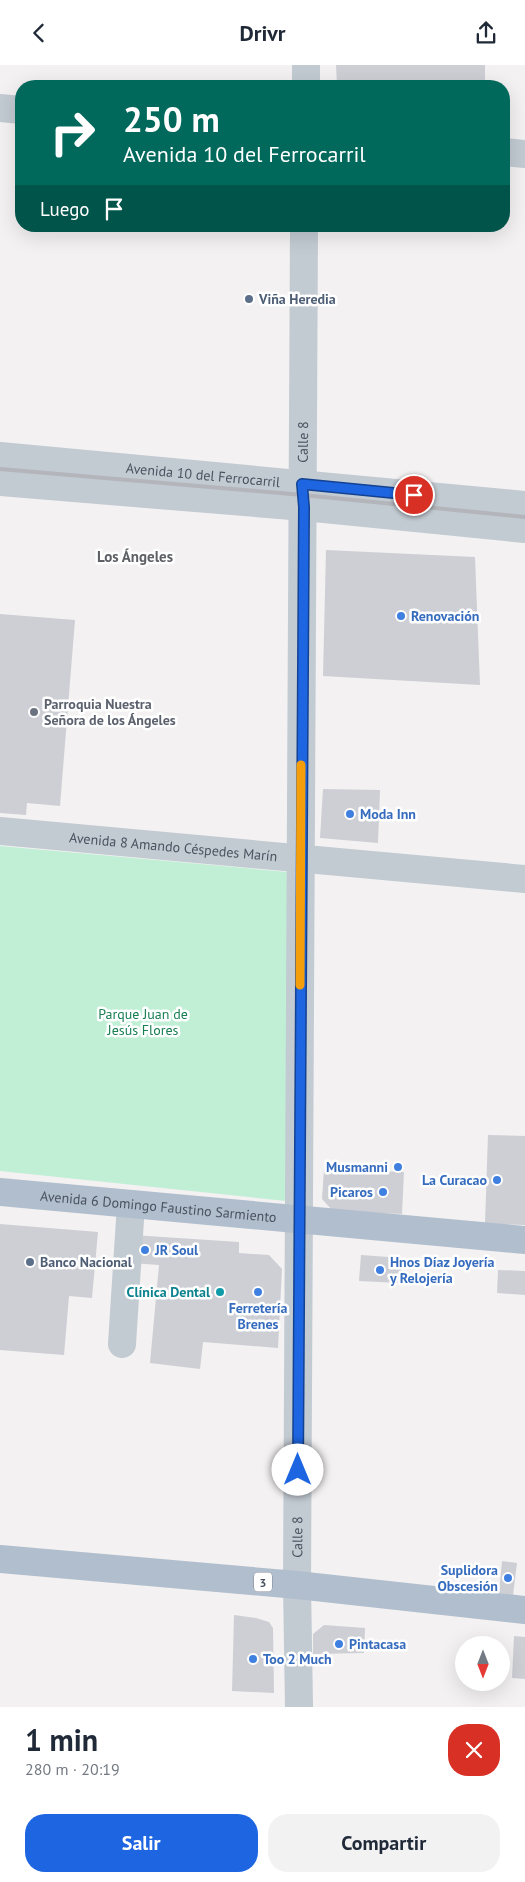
<!DOCTYPE html>
<html lang="es">
<meta charset="utf-8">
<style>
:root{--surface:#fff;--page:#f2f2f3;--text:#1f2937;--muted:#747a83;--accent:#1d65e1}
body{margin:0;font-family:"PT Sans",sans-serif;background:var(--page);color:var(--text);height:100vh;display:flex;flex-direction:column;font-size:19px;white-space:nowrap}
*{box-sizing:border-box;margin:0}
p{font-size:16px;color:var(--muted)}
.icon{flex:none;width:28px;height:28px;fill:none;stroke:currentColor;stroke-width:2;stroke-linecap:round;stroke-linejoin:round}
.map{position:relative;height:1642px;overflow:hidden}
.drawer{display:flex;flex-direction:column;background:var(--surface);flex:1}
.drawer>*{flex:none}
.top-card{position:absolute;left:15px;top:15px;width:495px;height:152px;border-radius:20px;box-shadow:0 5px 20px #0002;background:#00695c;color:#fff;overflow:hidden}
.needle{width:32px;rotate:180deg}
.buttons{position:absolute;left:455px;top:1571px;display:grid;gap:10px}
.buttons a{display:grid;place-items:center;width:55px;height:55px;border-radius:50%;background:var(--surface);box-shadow:0 5px 20px #0002;font-size:25px}
.pin{position:absolute;display:grid;place-items:center;width:42px;height:42px;color:#fff;margin:-21px;border:2px solid #fff;border-radius:50%;box-shadow:0 1px 5px #0007}
.me{position:absolute;width:55px;margin:-28px;rotate:0deg;stroke-linejoin:round;filter:drop-shadow(0 0 4px #0008)}
.turn{display:flex;align-items:center;gap:18px;height:105px;padding:0 25px;font-size:22px}
.turn .icon{width:65px;height:65px;stroke-width:2.5}
.turn b{display:block;font-size:35px;line-height:42px}
.then{display:flex;align-items:center;height:48px;padding:0 25px;background:#0003;gap:10px;font-size:19px}
.round{display:grid;place-items:center;flex:none;width:52px;height:52px;border-radius:20px;background:var(--page)}
.headline{display:flex;align-items:center;justify-content:space-between;height:85px;padding:0 25px}
h1{font-size:30px;font-weight:700;line-height:38px}
.primary-button{display:flex;gap:10px;margin-top:auto;padding:10px 25px}
.primary-button a{flex:1;height:58px;border-radius:20px;background:var(--accent);color:#fff;font-size:20px;font-weight:700;line-height:58px;text-align:center}
.primary-button a+a{background:var(--page);color:var(--text)}
header{display:flex;justify-content:space-between;align-items:center;height:65px;padding:0 25px;background:var(--surface);font-size:22px;font-weight:700}
.map>svg:first-child{display:block}
.green{fill:#c1efd6}
.building{fill:#cecfd5}
.lines{fill:none;stroke-linecap:round;stroke-linejoin:round}
.minor{stroke:#c2cad2;stroke-width:28}
.major{stroke:#b1bece;stroke-width:28}
.rail{stroke:#b3b5bb;stroke-width:4}
.route-casing{stroke:#134292;stroke-width:12}
.route{stroke:#1d65e1;stroke-width:9}
.slow{stroke:#f59e0b;stroke-width:9}
.service-dot{fill:#5c6f8a;stroke:#fff;stroke-width:2}
.shop-dot{fill:#3f7fe0;stroke:#fff;stroke-width:2}
.worship-dot{fill:#6b7280;stroke:#fff;stroke-width:2}
.culture-dot{fill:#0f9aa8;stroke:#fff;stroke-width:2}
.labels{text-anchor:middle;dominant-baseline:central;stroke-width:5;stroke-linejoin:round;paint-order:stroke}
.shield{fill:#fff;stroke:#80868e;stroke-width:1}
.shield-label{font-size:12px;font-weight:bold;fill:#49525e}
.service-label{font-size:14px;font-weight:bold;fill:#4e5e75;stroke:#fff;text-anchor:start}
.street-label{font-size:14px;fill:#49525e;stroke:#fff}
.shop-label{font-size:14px;font-weight:bold;fill:#366cbe;stroke:#fff;text-anchor:start}
.worship-label{font-size:14px;font-weight:bold;fill:#5b616d;stroke:#fff;text-anchor:start}
.park-label{font-size:14px;fill:#197f53;stroke:#fff}
.culture-label{font-size:14px;font-weight:bold;fill:#0d838f;stroke:#fff;text-anchor:end}
.neighbourhood-label{font-size:15px;font-weight:bold;fill:#5d6065;stroke:#fff}
</style>
<header><svg class="icon" aria-label="back" viewBox="0 0 24 24"><path d="M15 5l-7 7 7 7"/></svg>Drivr<svg class="icon" aria-label="share" viewBox="0 0 24 24"><path d="M12 15V3M7 8l5-5 5 5M5 13v7h14v-7"/></svg></header>
<div class="map">
<svg width="525" height="1642" viewBox="0 0 525 1642">
<rect width="100%" height="100%" fill="#f3f1f1"/>
<polygon class="green" points="0,781 288,807 286,1136 0,1106"/>
<g class="building">
<polygon points="336,0 485,0 485,21 337,21"/>
<polygon points="326,485 475,492 480,620 323,611"/>
<polygon points="0,549 75,555 60,741 27,738 26,750 0,748"/>
<polygon points="323,724 380,725 378,778 320,773"/>
<polygon points="488,1070 525,1071 525,1160 485,1159"/>
<polygon points="324,1104 404,1107 402,1149 333,1146 322,1134"/>
<polygon points="0,1159 98,1167 92,1233 69,1231 64,1290 0,1285"/>
<polygon points="132,1170 239,1177 239,1188 269,1190 282,1204 278,1283 203,1277 200,1304 150,1298 159,1200 130,1198"/>
<polygon points="361,1190 402,1193 400,1218 359,1216"/>
<polygon points="498,1205 525,1206 525,1230 497,1228"/>
<polygon points="502,1496 517,1498 513,1530 499,1528"/>
<polygon points="234,1550 256,1553 269,1557 273,1563 274,1628 232,1626"/>
<polygon points="324,1560 365,1563 364,1588 313,1589 313,1569"/>
<polygon points="514,1571 525,1572 525,1614 512,1613"/>
</g>
<g class="lines">
<g class="minor">
<polyline points="306,21 306,0"/>
<polyline points="0,43 21,45"/>
<polyline points="504,87 525,89"/>
<path id="s1" d="M0,391L525,440"/>
<polyline points="0,417 304,442 525,464"/>
<path id="s2" d="M0,766L525,814"/>
<polyline points="122,1279 131,1139"/>
<path id="s3" d="M299,1642L297,1520L304,161"/>
</g>
<g class="major">
<path id="s4" d="M0,1127L525,1175"/>
<polyline points="0,1494 297,1520 525,1545"/>
</g>
<polyline class="rail" points="0,404 303,430 525,452"/>
</g>
<g class="lines">
<defs>
<polyline id="route" points="298,1405 304,442 302,419 414,430"/>
</defs>
<use href="#route" class="route-casing"/>
<use href="#route" class="route"/>
<polyline class="slow" points="300,920 301,700"/>
</g>
<g class="service-dot">
<circle cx="249" cy="234" r="5"/>
<circle cx="30" cy="1197" r="5"/>
</g>
<g class="shop-dot">
<circle cx="401" cy="551" r="5"/>
<circle cx="350" cy="749" r="5"/>
<circle cx="398" cy="1102" r="5"/>
<circle cx="497" cy="1115" r="5"/>
<circle cx="383" cy="1127" r="5"/>
<circle cx="145" cy="1185" r="5"/>
<circle cx="380" cy="1205" r="5"/>
<circle cx="258" cy="1227" r="5"/>
<circle cx="508" cy="1513" r="5"/>
<circle cx="339" cy="1579" r="5"/>
<circle cx="253" cy="1594" r="5"/>
</g>
<circle class="worship-dot" cx="34" cy="647" r="5"/>
<circle class="culture-dot" cx="220" cy="1227" r="5"/>
<g class="labels">
<rect class="shield" x="254" y="1507.5" width="18" height="19" rx="4"/>
<g class="shield-label">
<text x="263" y="1517">3</text>
</g>
<g class="service-label">
<text x="259" y="234">Viña Heredia</text>
<text x="40" y="1197">Banco Nacional</text>
</g>
<g class="street-label">
<text stroke="none"><textPath href="#s3" startOffset="1265">Calle 8</textPath></text>
<text stroke="none"><textPath href="#s1" startOffset="204">Avenida 10 del Ferrocarril</textPath></text>
<text stroke="none"><textPath href="#s2" startOffset="174">Avenida 8 Amando Céspedes Marín</textPath></text>
<text stroke="none"><textPath href="#s4" startOffset="159">Avenida 6 Domingo Faustino Sarmiento</textPath></text>
<text stroke="none"><textPath href="#s3" startOffset="170">Calle 8</textPath></text>
</g>
<g class="shop-label">
<text x="411" y="551">Renovación</text>
<text x="360" y="749">Moda Inn</text>
<text x="388" y="1102" text-anchor="end">Musmanni</text>
<text x="487" y="1115" text-anchor="end">La Curacao</text>
<text x="373" y="1127" text-anchor="end">Picaros</text>
<text x="155" y="1185">JR Soul</text>
<text x="390" y="1197">Hnos Díaz Joyería<tspan x="390" dy="16">y Relojería</tspan></text>
<text x="258" y="1243" text-anchor="middle">Ferretería<tspan x="258" dy="16">Brenes</tspan></text>
<text x="498" y="1505" text-anchor="end">Suplidora<tspan x="498" dy="16">Obscesión</tspan></text>
<text x="349" y="1579">Pintacasa</text>
<text x="263" y="1594">Too 2 Much</text>
</g>
<g class="worship-label">
<text x="44" y="639">Parroquia Nuestra<tspan x="44" dy="16">Señora de los Ángeles</tspan></text>
</g>
<g class="park-label">
<text x="143" y="949">Parque Juan de<tspan x="143" dy="16">Jesús Flores</tspan></text>
</g>
<g class="culture-label">
<text x="210" y="1227">Clínica Dental</text>
</g>
<g class="neighbourhood-label">
<text x="135" y="491">Los Ángeles</text>
</g>
</g>
</svg>
<div class="buttons">
<a><svg class="needle" viewBox="-14 -14 28 28"><path d="M0-13l5 13h-10z" fill="#e53935"/><path d="M0 13l5-13h-10z" fill="#747a83"/></svg></a>
</div>
<div class="pin" style="left:414px;top:430px;background:#d93025"><svg class="icon" aria-label="arrive" viewBox="0 0 24 24"><path d="M6 21V4h12l-3 4 3 4H6"/></svg></div>
<svg class="me" style="left:298px;top:1405px" viewBox="-20 -20 40 40"><circle r="19" fill="#fff"/><path d="M0-13L10 11 0 6-10 11z" fill="#1d65e1"/></svg>
<div class="top-card">
<div class="turn"><svg class="icon" aria-label="right" viewBox="0 0 24 24"><path d="M7 20v-9h11M14 6l5 5-5 5"/></svg><div><b>250 m</b>Avenida 10 del Ferrocarril</div></div>
<div class="then">Luego<svg class="icon" aria-label="arrive" viewBox="0 0 24 24"><path d="M6 21V4h12l-3 4 3 4H6"/></svg></div>
</div>
</div>
<section class="drawer">
<div class="headline"><div><h1>1 min</h1><p>280 m · 20:19</p></div><a class="round" style="background:#d93025;color:#fff"><svg class="icon" aria-label="close" viewBox="0 0 24 24"><path d="M6 6l12 12M18 6L6 18"/></svg></a></div>
<div class="primary-button"><a>Salir</a><a>Compartir</a></div>
</section>
